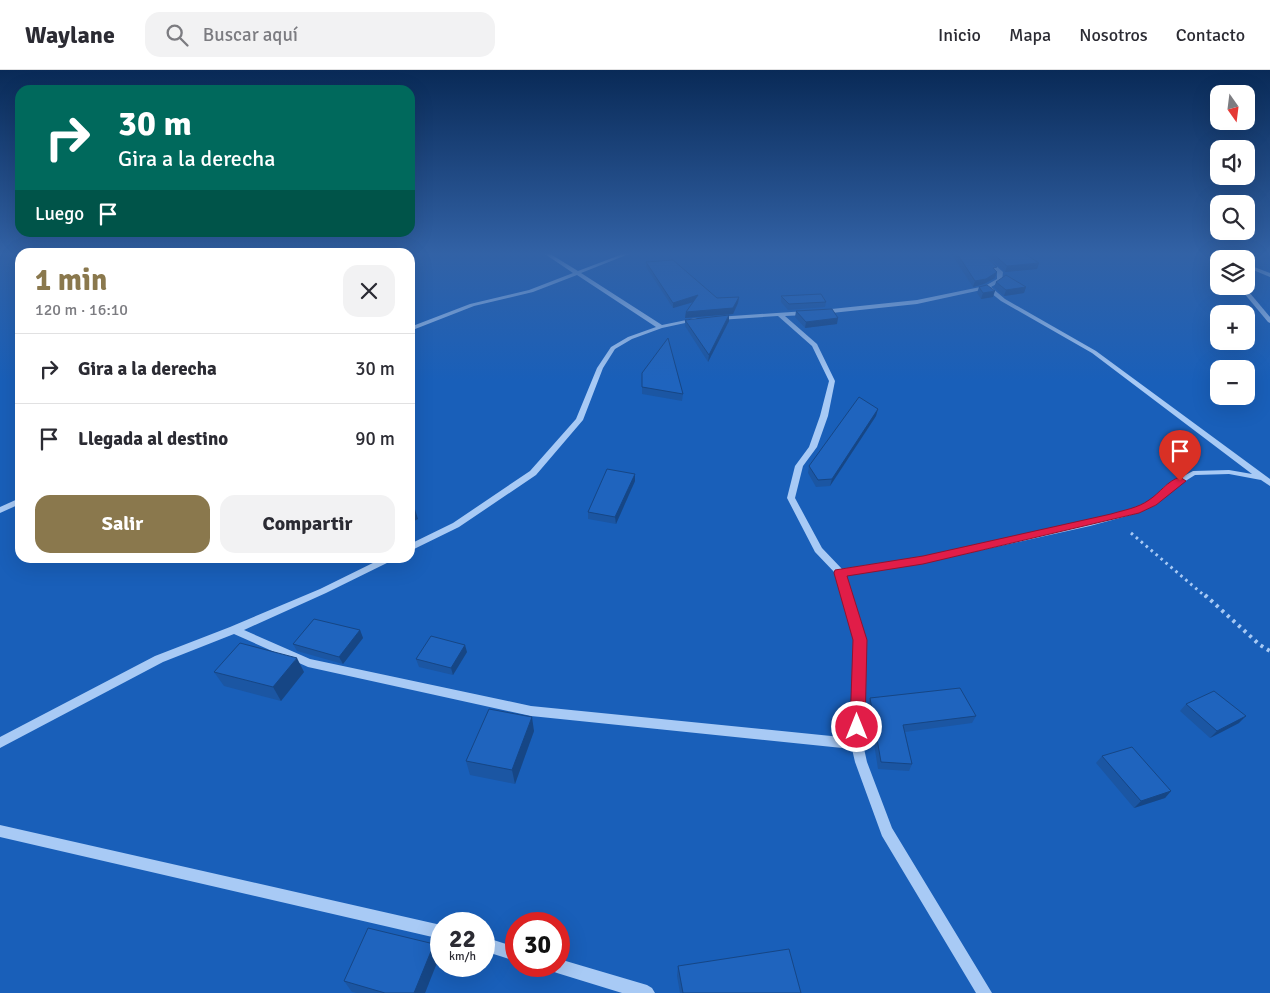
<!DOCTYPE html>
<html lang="es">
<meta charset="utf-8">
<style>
:root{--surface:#fff;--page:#f2f2f3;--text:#2b2b33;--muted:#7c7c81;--line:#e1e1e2;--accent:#8a784d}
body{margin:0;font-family:Signika,sans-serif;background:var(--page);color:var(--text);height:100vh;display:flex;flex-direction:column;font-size:19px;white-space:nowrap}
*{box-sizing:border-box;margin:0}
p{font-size:16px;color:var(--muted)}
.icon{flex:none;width:28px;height:28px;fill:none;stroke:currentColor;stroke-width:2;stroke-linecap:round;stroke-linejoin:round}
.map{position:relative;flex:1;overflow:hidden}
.sheet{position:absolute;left:15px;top:178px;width:400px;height:315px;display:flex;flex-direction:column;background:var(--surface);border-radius:15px;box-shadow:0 5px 20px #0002}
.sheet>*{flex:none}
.hud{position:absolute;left:15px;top:15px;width:400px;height:152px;border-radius:15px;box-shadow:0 5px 20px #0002;background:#00695c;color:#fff;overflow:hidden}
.needle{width:32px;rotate:166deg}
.fabs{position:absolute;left:1210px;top:15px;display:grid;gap:10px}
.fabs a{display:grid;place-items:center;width:45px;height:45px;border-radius:10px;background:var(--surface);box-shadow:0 5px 20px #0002;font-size:25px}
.speed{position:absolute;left:430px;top:842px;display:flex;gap:10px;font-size:25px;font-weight:700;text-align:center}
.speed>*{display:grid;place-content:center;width:65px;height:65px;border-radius:50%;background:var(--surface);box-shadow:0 5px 20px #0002;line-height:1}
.speed small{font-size:12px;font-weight:400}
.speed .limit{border:8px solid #d22;background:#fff;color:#111}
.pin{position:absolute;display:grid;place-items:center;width:42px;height:42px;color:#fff;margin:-51px -21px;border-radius:50% 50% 50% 0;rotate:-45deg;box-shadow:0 0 5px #0007}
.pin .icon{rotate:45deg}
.me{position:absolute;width:55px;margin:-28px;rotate:0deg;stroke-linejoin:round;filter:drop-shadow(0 0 4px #0008)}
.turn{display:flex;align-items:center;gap:18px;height:105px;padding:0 20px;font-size:22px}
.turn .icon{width:65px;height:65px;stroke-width:2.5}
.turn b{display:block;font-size:35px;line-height:42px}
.then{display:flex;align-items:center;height:48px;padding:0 20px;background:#0003;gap:10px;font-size:19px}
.round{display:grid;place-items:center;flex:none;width:52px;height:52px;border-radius:15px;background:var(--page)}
.head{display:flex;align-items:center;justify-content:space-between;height:85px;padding:0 20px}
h1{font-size:30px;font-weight:700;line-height:38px;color:var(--accent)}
.primary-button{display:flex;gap:10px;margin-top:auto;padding:10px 20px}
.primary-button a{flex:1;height:58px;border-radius:15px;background:var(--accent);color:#fff;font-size:20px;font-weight:700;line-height:58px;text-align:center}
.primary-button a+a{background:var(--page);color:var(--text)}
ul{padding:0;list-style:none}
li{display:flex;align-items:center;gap:15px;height:70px;padding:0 20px;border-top:1px solid var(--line)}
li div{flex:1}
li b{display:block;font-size:19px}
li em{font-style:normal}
header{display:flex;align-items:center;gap:30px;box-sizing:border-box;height:70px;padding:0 25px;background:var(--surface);border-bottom:1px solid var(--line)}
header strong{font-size:24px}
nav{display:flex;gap:28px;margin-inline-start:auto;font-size:18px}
.search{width:350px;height:45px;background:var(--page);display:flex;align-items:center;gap:12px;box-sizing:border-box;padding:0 18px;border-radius:15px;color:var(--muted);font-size:19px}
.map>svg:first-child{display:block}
.green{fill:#195fb9;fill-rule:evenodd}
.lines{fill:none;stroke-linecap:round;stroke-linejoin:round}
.path-far1{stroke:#a8caf5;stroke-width:3;stroke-dasharray:2.5 4;stroke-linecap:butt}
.path{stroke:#a8caf5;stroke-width:4;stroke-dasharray:3 4.5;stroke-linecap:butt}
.minor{fill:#a8caf5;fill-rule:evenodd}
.wall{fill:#1b56a3}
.shaded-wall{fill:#164685}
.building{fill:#1f64be;stroke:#164685}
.route{fill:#e11d48;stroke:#92132f}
</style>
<header>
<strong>Waylane</strong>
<div class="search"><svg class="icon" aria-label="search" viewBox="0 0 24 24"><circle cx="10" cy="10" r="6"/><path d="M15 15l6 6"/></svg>Buscar aquí</div>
<nav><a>Inicio</a><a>Mapa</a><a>Nosotros</a><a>Contacto</a></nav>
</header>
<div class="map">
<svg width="1270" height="923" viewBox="0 0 1270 923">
<rect width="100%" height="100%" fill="#114d9f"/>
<path class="green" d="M0,182H1270V923H0ZM20,182H410V488H20ZM1219,189H1246V216H1219ZM1219,244H1246V271H1219ZM1219,299H1246V326H1219ZM441,854H484V896H441ZM516,854H559V896H516Z"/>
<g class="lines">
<polyline class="path-far1" points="1131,463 1206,527"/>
<polyline class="path" points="1205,525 1260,575 1270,581"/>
<g class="minor">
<polygon points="542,182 547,182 578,201 628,182 634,182 581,203 662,255 696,248 699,250 662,258 632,269 615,279 603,298 583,350 536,405 459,457 410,481 410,474 453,453 530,401 576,349 597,298 611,277 628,267 656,257 577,205 533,222 474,236 410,261 410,257 470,234 529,220 573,203"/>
<polygon points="976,182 981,182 1003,202 1002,211 991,217 1005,229 1096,281 1270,409 1270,416 1261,410 1229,404 1195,405 1171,420 1156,435 1138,443 1090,456 923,493 845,505 865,570 863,674 867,692 892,758 992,923 976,923 882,766 855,692 852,679 531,646 308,597 234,564 163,592 0,678 0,667 155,586 230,557 320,519 383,488 395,488 393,490 326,523 244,560 310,589 531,636 851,668 855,570 836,504 815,482 787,428 795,396 809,377 820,346 829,311 812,276 778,246 719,250 716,248 717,247 806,241 809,243 806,245 785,246 817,274 835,311 828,346 817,377 803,396 795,428 822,478 842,499 923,487 1090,450 1132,439 1150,431 1165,416 1193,401 1229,400 1252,404 1092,283 1001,231 986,219 917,234 822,244 819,242 822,240 917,230 985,216 997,209 997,202"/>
<polygon points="1209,182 1215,182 1231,189 1224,189"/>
<polygon points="1246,194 1270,203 1270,207 1246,197"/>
<polygon points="1238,216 1244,216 1270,247 1270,253 1268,252"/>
<polygon points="20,428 20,434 0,443 0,437"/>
<polygon points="0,755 441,855 441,869 0,767"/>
<polygon points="484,867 516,877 516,891 484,881"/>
<polygon points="559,889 647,915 652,918 655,923 622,923 557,903 552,901 550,896 559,896"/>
</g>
</g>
<g class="wall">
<polygon points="950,182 981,182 996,201 995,208 984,214 973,217"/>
<polygon points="984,182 1022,182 1039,193 1037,199 1005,202"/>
<polygon points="646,192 717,228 739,227 738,233 733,244 685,248 686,242 693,232 673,238 646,197"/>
<polygon points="996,212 1026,217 1024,223 1004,226 994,217"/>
<polygon points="979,217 993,227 981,229 977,223"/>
<polygon points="781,226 826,232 825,237 788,240 781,232"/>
<polygon points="796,241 837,254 805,258 795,247"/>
<polygon points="685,250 729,251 708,292 685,256"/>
<polygon points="642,303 683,324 682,331 642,324"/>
<polygon points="876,346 830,416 816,417 808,403 809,396"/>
<polygon points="635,411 616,454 588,449 588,442"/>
<polygon points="360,560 363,568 343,594 297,581 293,574"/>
<polygon points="467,582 453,605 419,597 416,589"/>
<polygon points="214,602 304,602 281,631 224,616"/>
<polygon points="870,628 976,646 972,653 905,662 912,694 909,701 878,699 868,635"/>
<polygon points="1186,634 1239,653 1210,668 1180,641"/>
<polygon points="534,661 515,714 470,705 466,691"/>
<polygon points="1102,686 1171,721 1165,728 1134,738 1096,693"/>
<polygon points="434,874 440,885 425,923 357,923 352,922 344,911"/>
<polygon points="678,896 801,923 680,923 677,906"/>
</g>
<g class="shaded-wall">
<polygon points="1039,193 1037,199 1005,202 1007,196"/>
<polygon points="997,202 995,208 984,214 973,217 975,211"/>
<polygon points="1026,217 1024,223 1004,226 1006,220"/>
<polygon points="995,221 993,227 981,229 983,223"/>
<polygon points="698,225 697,231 673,238 673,233"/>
<polygon points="739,227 738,233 733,244 685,248 686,242"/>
<polygon points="729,245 729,251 708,292 709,285"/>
<polygon points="838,248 837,254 805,258 806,252"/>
<polygon points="878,339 876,346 830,416 832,409"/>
<polygon points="635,404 635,411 616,454 615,447"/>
<polygon points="414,436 418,449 410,453 410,437"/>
<polygon points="360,560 363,568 343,594 339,587"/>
<polygon points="465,575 467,582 453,605 451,598"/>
<polygon points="297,588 304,602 281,631 273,617"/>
<polygon points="1246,646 1239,653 1210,668 1217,661"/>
<polygon points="532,647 534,661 515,714 512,700"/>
<polygon points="1171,721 1165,728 1134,738 1141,731"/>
<polygon points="434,874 440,885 425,923 414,923"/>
</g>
<g class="building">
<polygon points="956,182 981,182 997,197 993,198 997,202 986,209 975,211"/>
<polygon points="991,182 1022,182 1039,193 1007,196"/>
<polygon points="673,190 717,228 739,227 733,238 686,242 698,225 673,233 646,192"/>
<polygon points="1006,205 1026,217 1006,220 996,212"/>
<polygon points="987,215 995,221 983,223 979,217"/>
<polygon points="821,224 826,232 789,234 781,226"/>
<polygon points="832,239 838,248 806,252 796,241"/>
<polygon points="729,245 709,285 685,250"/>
<polygon points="668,268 683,324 642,317 642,303"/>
<polygon points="859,327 878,339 832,409 818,410 809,396"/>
<polygon points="607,399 635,404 615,447 588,442"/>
<polygon points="410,430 414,436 410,437"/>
<polygon points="314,549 360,560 339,587 293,574"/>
<polygon points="431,566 465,575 451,598 416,589"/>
<polygon points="240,573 297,588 273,617 214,602"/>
<polygon points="960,618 976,646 903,655 912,694 881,692 870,628"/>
<polygon points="1214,621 1246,646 1217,661 1186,634"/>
<polygon points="489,639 532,647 512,700 466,691"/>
<polygon points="1132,677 1171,721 1141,731 1102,686"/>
<polygon points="368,858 434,874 414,923 385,923 344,911"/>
<polygon points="789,879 801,923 683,923 678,896"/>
</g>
<linearGradient id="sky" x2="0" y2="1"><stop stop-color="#092a57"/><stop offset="0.59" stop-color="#3262a6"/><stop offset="1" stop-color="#3262a6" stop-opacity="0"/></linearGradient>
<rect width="1270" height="311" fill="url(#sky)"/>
<path class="route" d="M1180,407L1186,411L1156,435L1139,443L923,494L847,506L867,570L865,657L862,662L857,664L852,662L850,657L853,570L834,503L835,500L923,486L1111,444C1124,440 1138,438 1149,430C1160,423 1167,411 1180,407Z"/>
</svg>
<div class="fabs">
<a><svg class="needle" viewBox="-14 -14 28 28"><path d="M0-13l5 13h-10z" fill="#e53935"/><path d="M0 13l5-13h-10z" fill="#7c7c81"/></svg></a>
<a><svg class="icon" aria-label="sound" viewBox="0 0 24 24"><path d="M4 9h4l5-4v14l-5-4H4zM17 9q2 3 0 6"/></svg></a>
<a><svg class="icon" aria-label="search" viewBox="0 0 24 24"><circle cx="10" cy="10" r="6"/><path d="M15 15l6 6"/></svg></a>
<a><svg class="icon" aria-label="layers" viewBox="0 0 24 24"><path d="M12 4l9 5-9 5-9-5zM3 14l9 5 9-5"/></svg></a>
<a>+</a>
<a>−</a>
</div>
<div class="speed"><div>22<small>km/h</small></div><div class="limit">30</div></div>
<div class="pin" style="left:1180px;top:411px;background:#d93025"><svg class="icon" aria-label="arrive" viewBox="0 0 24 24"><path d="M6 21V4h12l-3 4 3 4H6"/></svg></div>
<svg class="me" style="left:857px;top:657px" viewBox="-20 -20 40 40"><circle r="17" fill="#e11d48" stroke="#fff" stroke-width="3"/><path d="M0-11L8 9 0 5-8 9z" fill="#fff"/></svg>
<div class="hud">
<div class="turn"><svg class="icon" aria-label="right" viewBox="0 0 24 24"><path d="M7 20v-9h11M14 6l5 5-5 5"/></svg><div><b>30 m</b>Gira a la derecha</div></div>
<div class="then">Luego<svg class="icon" aria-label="arrive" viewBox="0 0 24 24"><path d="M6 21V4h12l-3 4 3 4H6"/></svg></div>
</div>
<section class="sheet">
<div class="head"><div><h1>1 min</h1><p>120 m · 16:10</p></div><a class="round"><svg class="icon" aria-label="close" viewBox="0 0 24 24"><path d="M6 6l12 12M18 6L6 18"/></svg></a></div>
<ul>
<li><svg class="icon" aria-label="right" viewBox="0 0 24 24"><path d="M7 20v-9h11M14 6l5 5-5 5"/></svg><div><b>Gira a la derecha</b></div><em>30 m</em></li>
<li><svg class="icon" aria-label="arrive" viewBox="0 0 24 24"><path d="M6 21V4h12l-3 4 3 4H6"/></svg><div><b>Llegada al destino</b></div><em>90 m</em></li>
</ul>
<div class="primary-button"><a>Salir</a><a>Compartir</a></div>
</section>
</div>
